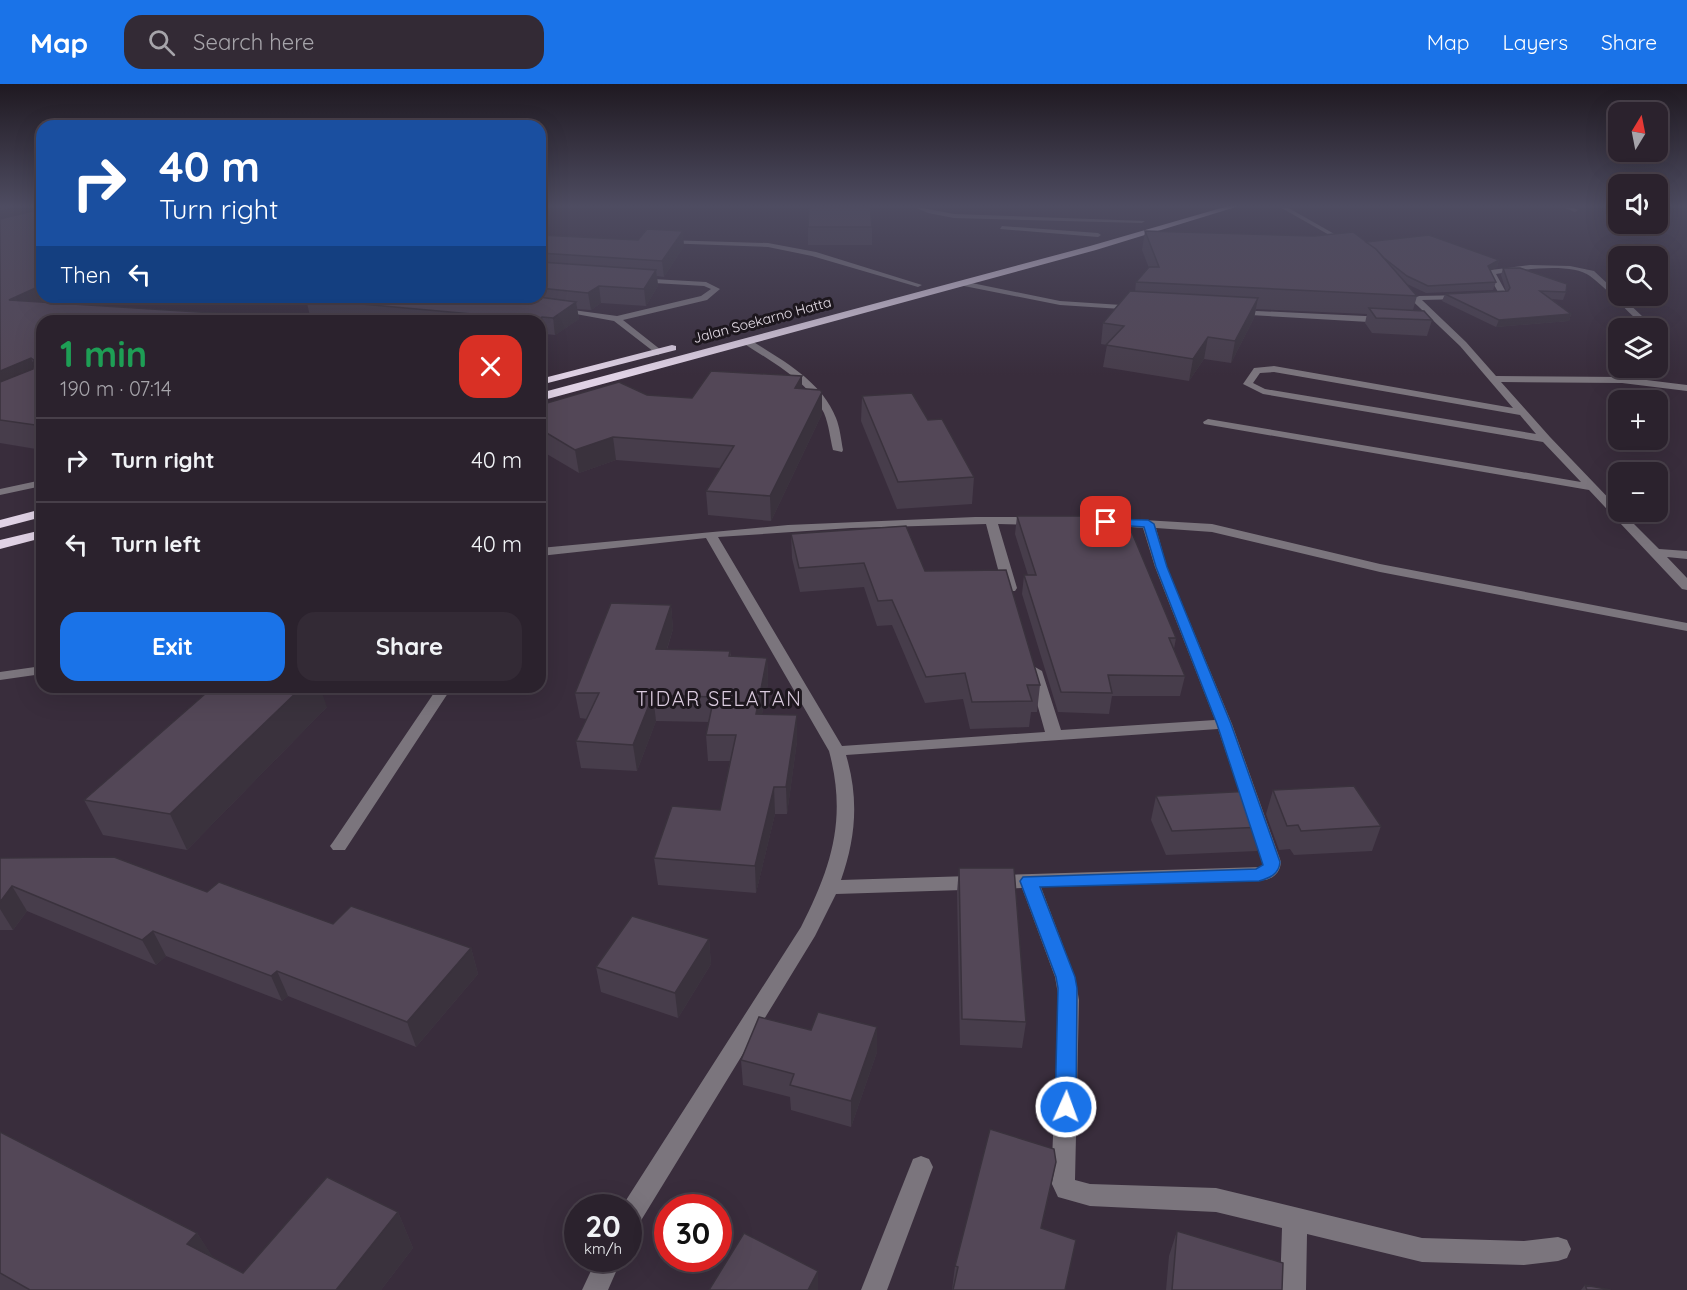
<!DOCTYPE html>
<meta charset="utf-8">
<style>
:root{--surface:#2b222d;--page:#332a35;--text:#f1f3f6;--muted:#a6a4aa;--line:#473f49;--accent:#1a73e8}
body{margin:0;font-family:Quicksand,sans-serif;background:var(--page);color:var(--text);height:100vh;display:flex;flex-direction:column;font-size:22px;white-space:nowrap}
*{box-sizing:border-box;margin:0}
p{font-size:20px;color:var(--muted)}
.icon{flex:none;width:33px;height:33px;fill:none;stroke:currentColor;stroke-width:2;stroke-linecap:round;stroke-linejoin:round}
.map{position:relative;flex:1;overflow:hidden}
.sheet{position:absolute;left:36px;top:231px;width:510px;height:378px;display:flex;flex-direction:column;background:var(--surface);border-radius:18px;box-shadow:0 6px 24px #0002,0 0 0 2px var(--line)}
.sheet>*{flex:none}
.top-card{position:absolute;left:36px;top:36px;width:510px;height:183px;border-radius:18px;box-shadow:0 6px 24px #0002,0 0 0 2px var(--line);background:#1a4fa0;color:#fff;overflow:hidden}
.needle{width:39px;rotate:10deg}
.tools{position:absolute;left:1608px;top:18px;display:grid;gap:12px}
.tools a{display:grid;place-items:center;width:60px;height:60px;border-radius:12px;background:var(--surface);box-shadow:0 6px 24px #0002,0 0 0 2px var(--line);font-size:30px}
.speed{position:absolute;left:564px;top:1110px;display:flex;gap:12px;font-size:30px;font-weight:700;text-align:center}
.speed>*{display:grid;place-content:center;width:78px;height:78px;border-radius:50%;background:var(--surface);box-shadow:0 6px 24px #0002,0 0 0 2px var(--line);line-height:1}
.speed small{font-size:15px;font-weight:400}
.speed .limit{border:9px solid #d22;background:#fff;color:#111}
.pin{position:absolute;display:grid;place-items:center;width:51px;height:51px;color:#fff;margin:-26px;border-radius:12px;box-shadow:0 3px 9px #0006}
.me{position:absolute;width:66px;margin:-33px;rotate:2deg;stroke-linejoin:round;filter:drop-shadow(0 0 4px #0008)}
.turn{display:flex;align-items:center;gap:21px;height:126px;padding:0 24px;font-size:27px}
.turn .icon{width:78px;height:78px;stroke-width:2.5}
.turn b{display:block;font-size:42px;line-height:51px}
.then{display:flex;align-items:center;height:57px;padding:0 24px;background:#0003;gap:12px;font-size:22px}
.round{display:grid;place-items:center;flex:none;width:63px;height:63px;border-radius:18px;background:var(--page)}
.overview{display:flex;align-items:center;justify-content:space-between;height:102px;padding:0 24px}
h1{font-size:36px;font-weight:700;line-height:45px;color:#1e9e55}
.button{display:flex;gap:12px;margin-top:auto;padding:12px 24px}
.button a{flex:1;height:69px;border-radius:18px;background:var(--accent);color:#fff;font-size:24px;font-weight:700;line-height:69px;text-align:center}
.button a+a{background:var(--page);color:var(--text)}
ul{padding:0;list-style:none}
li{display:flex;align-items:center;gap:18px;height:84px;padding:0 24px;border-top:2px solid var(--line)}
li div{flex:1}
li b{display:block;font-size:22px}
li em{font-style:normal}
header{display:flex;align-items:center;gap:36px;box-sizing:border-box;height:84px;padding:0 30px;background:var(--accent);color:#fff}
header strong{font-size:28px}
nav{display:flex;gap:33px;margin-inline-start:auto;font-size:21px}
.search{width:420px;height:54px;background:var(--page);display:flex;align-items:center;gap:15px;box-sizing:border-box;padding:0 21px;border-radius:18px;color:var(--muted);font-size:22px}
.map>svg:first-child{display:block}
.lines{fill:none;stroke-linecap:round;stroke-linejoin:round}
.minor{fill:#7b757d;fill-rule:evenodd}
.highway{fill:#e0d2e5;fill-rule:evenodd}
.wall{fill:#473d4b}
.shaded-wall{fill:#3a323d}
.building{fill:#534757;stroke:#3a323d;stroke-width:1.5}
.route{fill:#1a73e8;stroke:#114b97;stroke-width:1.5}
.labels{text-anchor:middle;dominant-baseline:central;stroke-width:6;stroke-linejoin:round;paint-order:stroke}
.far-street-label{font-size:14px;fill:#e7dfe9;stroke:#1d171e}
.quarter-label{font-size:20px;letter-spacing:1.5px;fill:#dacbde;stroke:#1d171e}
</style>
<header>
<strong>Map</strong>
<div class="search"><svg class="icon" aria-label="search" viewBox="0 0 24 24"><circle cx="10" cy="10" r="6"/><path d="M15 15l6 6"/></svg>Search here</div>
<nav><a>Map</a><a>Layers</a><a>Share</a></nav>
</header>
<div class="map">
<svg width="1687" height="1206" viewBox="0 0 1687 1206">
<rect width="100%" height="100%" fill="#392d3c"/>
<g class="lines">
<g class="minor">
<polygon points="912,122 954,130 1145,137 1142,139 954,134 928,129"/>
<polygon points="1278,122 1285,122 1352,160 1347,161"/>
<polygon points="1560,122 1569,122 1578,126 1575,128"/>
<polygon points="1002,142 1098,149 1101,151 1098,153 1000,145"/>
<polygon points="665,156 768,159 816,168 922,201 918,203 812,172 768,163 663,159"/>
<path d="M1530,181L1570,182L1594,187L1642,232L1635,234C1620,220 1606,204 1590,192C1571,178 1519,186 1496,190L1507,210L1487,214L1483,212L1498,208L1488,190L1491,186Z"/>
<polygon points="635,194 706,198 720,205 707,216 623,236 661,266 662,268 658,271 614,237 554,226 558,224 617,232 701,212 711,205 704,202 638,198"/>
<polygon points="962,197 1060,217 1137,222 1141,224 1137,226 1060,221 959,201"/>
<path d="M1400,201H1406L1417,212L1466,211V215H1463L1422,216L1466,258L1496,292L1622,293L1687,301V307L1622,299L1501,298L1550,353L1618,424V428H1622L1659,465L1687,467V475L1667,473L1687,494V506L1682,505L1589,406L1204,340L1203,338L1208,335L1581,398L1543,358L1263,310L1243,300L1254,284L1274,282L1513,324L1460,262L1400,205ZM1274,288L1520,331L1536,350L1265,305L1253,299L1260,289Z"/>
<polygon points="1236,226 1386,233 1390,236 1386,239 1233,230 1232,228"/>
<path d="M743,255H749C781,276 821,296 836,334C840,344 841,355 843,366L842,368L833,366C830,354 829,341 824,329C808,297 772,278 743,259Z"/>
<polygon points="42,396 42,402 0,411 0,405"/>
<path d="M975,433H1037L1043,437L1037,441L998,440L1017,504L1015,507H1005L1003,504L986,440L851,444L718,453L842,662L1045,648L1028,587L1035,583L1042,587L1061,646L1215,636L1155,483L1143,444L1105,441L1103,438L1109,434L1212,440L1380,480L1687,539V547L1380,488L1212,448L1156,444L1167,483L1232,640L1281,778C1280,788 1275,793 1266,796L1041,803L1075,893L1079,916L1075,1096L1090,1100L1216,1104L1422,1154L1524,1157L1558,1153L1567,1156L1571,1165L1567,1174L1558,1177L1524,1181L1422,1178L1307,1150L1306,1206H1280L1282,1144L1216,1128L1090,1122L1058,1113L1051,1098L1059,916L1055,893L1022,804L836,810L815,852L637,1143L628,1147V1124H621L801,843C832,782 847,734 829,667L706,454L540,472V464L788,441ZM1218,645L1263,778L1261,783L841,796C856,754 859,714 846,671Z"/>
<polygon points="42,582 42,590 0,596 0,588"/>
<polygon points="438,603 452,603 345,766 333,766 330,762 333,758"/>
<polygon points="921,1072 929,1075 933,1083 887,1206 861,1206 913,1075"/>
<polygon points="597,1174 622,1174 608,1206 582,1206"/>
</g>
<g class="highway">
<polygon points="1228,122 1239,122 1096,166 540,317 540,309 1090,162"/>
<polygon points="672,261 676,262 676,266 540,301 540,295"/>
<polygon points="42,425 42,433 0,444 0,436"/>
<polygon points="42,446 42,454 0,465 0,456"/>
</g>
</g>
<g class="wall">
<polygon points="0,122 42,213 69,213 57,219 42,237 42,366 0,359"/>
<rect x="808" y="143" width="64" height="18"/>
<polygon points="1145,147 1366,158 1499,176 1497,183 1490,187 1496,198 1493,206 1426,209 1407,200 1417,212 1413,226 1432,236 1427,252 1372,249 1365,239 1367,230 1256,225 1254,234 1231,279 1204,275 1189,297 1103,283 1107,261 1101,260 1103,239 1135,208 1136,198 1149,184 1142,166"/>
<polygon points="540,151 684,162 664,193 657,192 658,202 646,222 601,219 591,226 577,225 579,235 555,251 545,250 540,254 540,237 365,237 310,232 306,215 540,213"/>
<polygon points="1503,184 1566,208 1563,216 1552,215 1571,230 1569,237 1496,243 1442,217 1445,210 1506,207 1501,191"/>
<polygon points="802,292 802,305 822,308 822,330 771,437 708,431 706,407 720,384 616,376 579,389 540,366 540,321 647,311 692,314"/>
<polygon points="862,312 928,336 974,393 972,420 897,425 861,337"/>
<polygon points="1017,432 1176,554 1174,565 1185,592 1180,612 1112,612 1109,630 1058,628 1022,510 1024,491 1028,491 1015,450"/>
<polygon points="791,450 925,487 1040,601 1037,628 1031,628 1029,643 970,645 963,615 925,619 892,541 877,542 864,503 800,508 792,474"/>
<polygon points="671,521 673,545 667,566 730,567 731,572 767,574 768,599 762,630 797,657 787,730 775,730 756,809 658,801 654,774 720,726 730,677 708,677 706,651 709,638 656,637 637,687 581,684 576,657 587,635 580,634 575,609"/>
<polygon points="327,623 187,766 103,751 84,716"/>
<polygon points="1273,706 1381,742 1372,767 1294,771 1290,765 1279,766 1266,730"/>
<polygon points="1156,712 1264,743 1257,767 1166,771 1151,736"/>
<polygon points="0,774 207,808 333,840 471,864 478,890 416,963 288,912 282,917 166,872 156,881 27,827 13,846 0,846"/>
<polygon points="959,784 1026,938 1022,964 960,961 957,808"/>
<polygon points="709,855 711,880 678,934 601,908 596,883"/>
<polygon points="877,943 877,968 851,1043 791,1026 790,1013 743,1001 741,976 811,946"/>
<polygon points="0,1048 197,1149 213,1174 243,1189 398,1128 413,1164 381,1206 0,1206"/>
<polygon points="1056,1078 1041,1144 952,1206 955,1182"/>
<polygon points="1177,1147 1282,1206 1166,1206 1169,1172"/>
<polygon points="1585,1201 1611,1206 1581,1206"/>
</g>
<g class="shaded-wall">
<polygon points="22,122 36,122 41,136 0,147 0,127"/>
<polygon points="683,147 684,162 664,193 662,177"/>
<polygon points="1499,176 1497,183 1486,189 1488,182"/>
<polygon points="656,186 658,202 646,222 644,205"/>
<polygon points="42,201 42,213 69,213 18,237 9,216"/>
<polygon points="599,202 601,219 591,226 588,209"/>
<polygon points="1258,214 1254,234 1231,279 1235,257"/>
<polygon points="576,218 579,235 555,251 553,234"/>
<polygon points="1571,230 1569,237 1496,243 1499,236"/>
<polygon points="246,231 248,237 234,237"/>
<polygon points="542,233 545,250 540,254 540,237 537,237"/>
<polygon points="1208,253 1204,275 1189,297 1193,275"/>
<polygon points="31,274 41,297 0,315 0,287"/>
<polygon points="802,292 802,313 795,304"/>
<polygon points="822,308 822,330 771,437 770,412"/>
<polygon points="613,353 616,376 579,389 575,366"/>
<polygon points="671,521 673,545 659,591 656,565"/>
<polygon points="767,574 768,599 757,656 756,630"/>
<polygon points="302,603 320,603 327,623 187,766 170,730"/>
<polygon points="653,611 656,637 637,687 633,661"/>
<polygon points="797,631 797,657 787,730 786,703"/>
<polygon points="774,703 775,730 756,809 755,782"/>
<polygon points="12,802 27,827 13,846 0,825 0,818"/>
<polygon points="153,847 166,872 156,881 142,856"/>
<polygon points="709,855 711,880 678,934 675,909"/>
<polygon points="471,864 478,890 416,963 407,938"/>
<polygon points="277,887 288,912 282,917 271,892"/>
<polygon points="877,943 877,968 851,1043 851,1017"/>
<polygon points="1056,1078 1051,1103 1036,1169 1041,1144"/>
<polygon points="398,1128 413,1164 381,1206 336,1206"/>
<polygon points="197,1149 220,1184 187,1160"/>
<polygon points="818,1187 818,1206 808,1206"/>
</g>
<g class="building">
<polygon points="0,122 22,122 0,127"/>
<polygon points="36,122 42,122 42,201 9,216 246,231 234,237 42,237 42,342 0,336 0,298 33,285 34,276 31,274 0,287 0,135 37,126"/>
<polygon points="809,122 870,122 872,143 808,143"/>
<polygon points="647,145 683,147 662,177 540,169 540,151 638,156"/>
<polygon points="1145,147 1314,152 1353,148 1376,165 1417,212 1136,198 1149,183 1159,183"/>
<polygon points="1429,151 1499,176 1488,182 1496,198 1428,202 1407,192 1384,174 1376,165 1366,158"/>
<polygon points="540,178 656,186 644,205 599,202 588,209 540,204"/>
<polygon points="1503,184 1520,184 1567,200 1566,208 1540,207 1571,230 1499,236 1445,210 1508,207 1510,204"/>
<polygon points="1130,207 1258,214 1235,257 1208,253 1193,275 1106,261 1124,242 1103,239"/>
<polygon points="310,213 539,213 576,218 553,234 542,233 537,237 456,237 472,230 306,215"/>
<polygon points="1369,224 1424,227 1432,236 1376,234"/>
<polygon points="711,287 802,292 795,304 820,306 822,308 770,412 706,407 734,362 613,353 575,366 540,345 540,321 619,298 647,311 692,314"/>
<polygon points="912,309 928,336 942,335 974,393 898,398 862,312"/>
<polygon points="1017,432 1125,432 1176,554 1169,554 1185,592 1108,591 1112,609 1061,608 1024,491 1036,491"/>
<polygon points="906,442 925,487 1006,486 1040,601 1027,601 1032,617 972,618 965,589 926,593 892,516 878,517 864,479 799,484 791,450"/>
<polygon points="611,519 671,521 656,565 730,567 729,572 767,574 756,630 797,631 786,703 774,703 755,782 654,774 672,722 720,726 736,651 706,651 714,613 653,611 633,661 576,657 599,609 575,609"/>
<polygon points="213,603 302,603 170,730 84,716"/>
<polygon points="1354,702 1381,742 1301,747 1298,741 1287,742 1273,706"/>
<polygon points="1252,707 1264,743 1172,747 1156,712"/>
<polygon points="114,773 207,808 219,798 333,840 351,822 471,864 407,938 277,887 271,892 153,847 142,856 12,802 0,818 0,774"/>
<polygon points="959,784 1014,784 1026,938 962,935"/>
<polygon points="632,832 709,855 675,909 596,883"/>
<polygon points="818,928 877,943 851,1017 790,1001 794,990 741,976 759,933 811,946"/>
<polygon points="990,1045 1054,1065 1056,1078 1041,1144 1076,1156 1065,1206 953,1206 958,1183 955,1182"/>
<polygon points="0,1048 197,1149 187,1160 243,1189 327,1093 398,1128 336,1206 30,1206 0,1189"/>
<polygon points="1177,1147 1283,1179 1282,1206 1172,1206"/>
<polygon points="744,1149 818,1187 808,1206 709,1206"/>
<polygon points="1585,1201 1611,1206 1587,1206"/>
</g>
<linearGradient id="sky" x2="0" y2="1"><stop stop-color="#1f1921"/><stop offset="0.42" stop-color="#4e4c61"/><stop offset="1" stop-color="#4e4c61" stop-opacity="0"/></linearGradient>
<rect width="1687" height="291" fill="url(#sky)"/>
<path class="route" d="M1106,435L1148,436L1154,440L1167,483L1231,640L1280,778C1279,790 1270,794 1259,797L1040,803L1075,893L1077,904L1076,1023L1073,1030L1066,1032L1058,1030L1055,1023L1058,904L1056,893L1020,797L1023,793L1256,785L1263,781L1217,640L1156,483L1144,443L1102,440L1100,438Z"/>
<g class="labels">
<g class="far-street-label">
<text transform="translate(762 236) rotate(-15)">Jalan Soekarno Hatta</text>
</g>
<g class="quarter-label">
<text x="719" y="614">TIDAR SELATAN</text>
</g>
</g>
</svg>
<div class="tools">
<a><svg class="needle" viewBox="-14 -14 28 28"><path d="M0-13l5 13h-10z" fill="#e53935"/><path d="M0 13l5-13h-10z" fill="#a6a4aa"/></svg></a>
<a><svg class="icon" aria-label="sound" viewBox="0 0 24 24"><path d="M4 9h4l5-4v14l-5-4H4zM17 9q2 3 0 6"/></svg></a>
<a><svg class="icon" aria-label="search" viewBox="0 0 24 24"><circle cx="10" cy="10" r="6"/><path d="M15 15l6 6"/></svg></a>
<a><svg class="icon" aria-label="layers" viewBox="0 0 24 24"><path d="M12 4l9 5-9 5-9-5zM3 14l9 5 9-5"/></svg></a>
<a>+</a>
<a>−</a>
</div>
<div class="speed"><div>20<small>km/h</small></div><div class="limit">30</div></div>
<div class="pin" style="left:1106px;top:438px;background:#d93025"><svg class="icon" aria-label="arrive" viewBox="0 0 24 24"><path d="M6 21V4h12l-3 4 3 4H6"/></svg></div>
<svg class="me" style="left:1066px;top:1023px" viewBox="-20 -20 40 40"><circle r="17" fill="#1a73e8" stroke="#fff" stroke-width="3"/><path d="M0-11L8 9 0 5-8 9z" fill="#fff"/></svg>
<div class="top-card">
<div class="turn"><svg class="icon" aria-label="right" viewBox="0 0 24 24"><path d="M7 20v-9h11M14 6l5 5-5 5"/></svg><div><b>40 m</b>Turn right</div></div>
<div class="then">Then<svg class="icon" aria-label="left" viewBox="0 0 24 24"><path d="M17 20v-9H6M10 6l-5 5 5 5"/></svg></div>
</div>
<section class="sheet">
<div class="overview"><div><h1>1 min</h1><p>190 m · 07:14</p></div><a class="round" style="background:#d93025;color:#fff"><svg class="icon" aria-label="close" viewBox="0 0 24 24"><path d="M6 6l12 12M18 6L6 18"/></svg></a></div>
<ul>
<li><svg class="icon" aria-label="right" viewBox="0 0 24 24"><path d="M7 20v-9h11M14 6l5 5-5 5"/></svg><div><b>Turn right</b></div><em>40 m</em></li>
<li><svg class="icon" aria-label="left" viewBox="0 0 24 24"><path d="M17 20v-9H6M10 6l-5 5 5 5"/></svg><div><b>Turn left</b></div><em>40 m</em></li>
</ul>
<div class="button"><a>Exit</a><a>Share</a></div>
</section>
</div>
